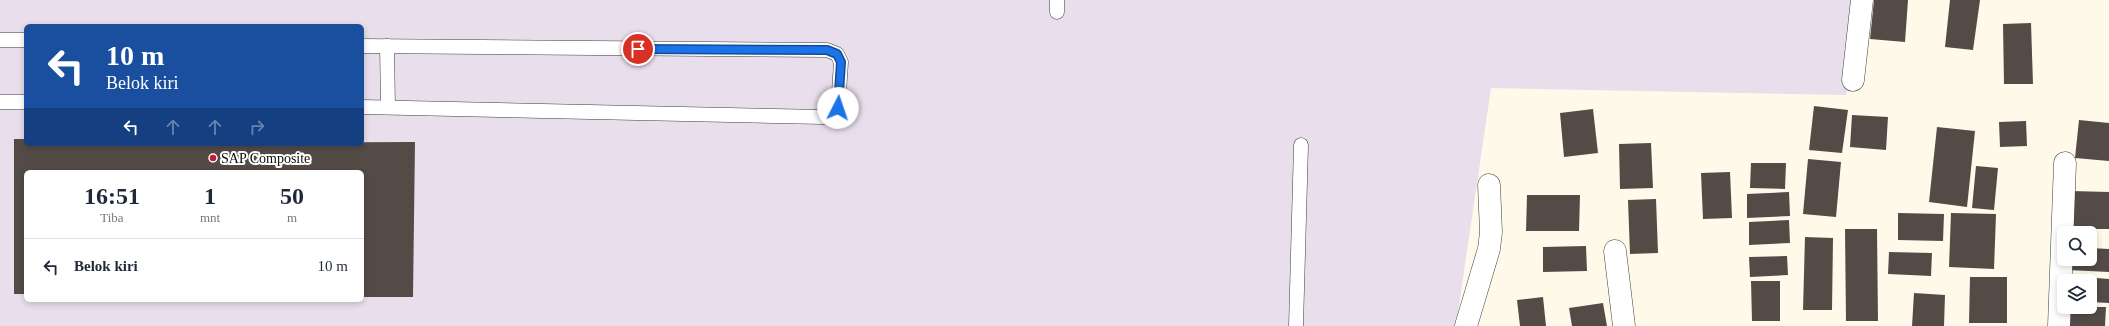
<!DOCTYPE html>
<html lang="id">
<style>
:root{--surface:#fff;--page:#f6f6f7;--text:#1f2937;--muted:#747a83;--line:#e0e1e3}
body{margin:0;font-family:"Times New Roman",serif;background:var(--page);color:var(--text);height:100vh;display:flex;flex-direction:column;font-size:15px;white-space:nowrap}
*{box-sizing:border-box;margin:0}
p{font-size:13px;color:var(--muted)}
.icon{flex:none;width:22px;height:22px;fill:none;stroke:currentColor;stroke-width:2;stroke-linecap:round;stroke-linejoin:round}
.map{position:relative;flex:1;overflow:hidden}
.side{position:absolute;left:24px;top:170px;width:340px;height:132px;display:flex;flex-direction:column;background:var(--surface);border-radius:6px;box-shadow:0 2px 6px #0003}
.side>*{flex:none}
.guide{position:absolute;left:24px;top:24px;width:340px;height:122px;border-radius:6px;box-shadow:0 2px 6px #0003;background:#1a4fa0;color:#fff;overflow:hidden}
.buttons{position:absolute;left:2057px;top:226px;display:grid;gap:8px}
.buttons a{display:grid;place-items:center;width:40px;height:40px;border-radius:6px;background:var(--surface);box-shadow:0 2px 6px #0003;font-size:20px}
.pin{position:absolute;display:grid;place-items:center;width:34px;height:34px;color:#fff;margin:-17px;border:2px solid #fff;border-radius:50%;box-shadow:0 1px 4px #0007}
.me{position:absolute;width:44px;margin:-22px;rotate:4deg;stroke-linejoin:round;filter:drop-shadow(0 0 3px #0008)}
.turn{display:flex;align-items:center;gap:14px;height:84px;padding:0 16px;font-size:18px}
.turn .icon{width:52px;height:52px;stroke-width:2.5}
.turn b{display:block;font-size:28px;line-height:34px}
.lanes{display:flex;align-items:center;height:38px;padding:0 16px;background:#0003;justify-content:center;gap:20px;direction:ltr}
.lanes .off{opacity:.35}
.eta{display:flex;justify-content:space-evenly;align-items:center;height:68px;text-align:center}
.eta b{font-size:24px;font-weight:700;line-height:28px}
ul{padding:0;list-style:none}
li{display:flex;align-items:center;gap:12px;height:56px;padding:0 16px;border-top:1px solid var(--line)}
li div{flex:1}
li b{display:block;font-size:15px}
li em{font-style:normal}
.map>svg:first-child{display:block}
.industrial{fill:#e9deeb;fill-rule:evenodd}
.building{fill:#544b47}
.lines{fill:none;stroke-linecap:round;stroke-linejoin:round}
.lane-casing{stroke:#3e3e3e;stroke-width:15}
.street-casing{stroke:#3e3e3e;stroke-width:23}
.lane{stroke:#fff;stroke-width:14}
.street{stroke:#fff;stroke-width:22}
.route-casing{stroke:#114b97;stroke-width:10}
.route{stroke:#1a73e8;stroke-width:7}
.poi-dot{fill:#c01e30;stroke:#fff;stroke-width:1.5}
.labels{text-anchor:middle;dominant-baseline:central;stroke-width:4;stroke-linejoin:round;paint-order:stroke}
.poi-label{font-size:14px;fill:#0b0b0b;stroke:#fff;text-anchor:start}
</style>
<div class="map">
<svg width="2109" height="326" viewBox="0 0 2109 326">
<rect width="100%" height="100%" fill="#fff9e9"/>
<path class="industrial" d="M0,0H1865L1846,95L1491,88L1456,326H0ZM26,26H362V144H26ZM26,172H362V300H26Z"/>
<g class="building">
<polygon points="1874,0 1908,0 1905,42 1870,39"/>
<polygon points="1950,0 1980,0 1973,50 1945,47"/>
<polygon points="2031,23 2033,84 2004,84 2003,24"/>
<polygon points="1814,106 1848,110 1842,153 1809,150"/>
<polygon points="1593,109 1598,153 1564,157 1560,113"/>
<polygon points="1852,115 1888,117 1886,150 1850,147"/>
<polygon points="2079,120 2109,123 2109,161 2075,158"/>
<polygon points="2026,121 2027,146 2000,147 1999,122"/>
<polygon points="1937,127 1975,131 1967,207 1929,202"/>
<polygon points="14,139 26,139 26,144 415,142 413,297 362,297 362,172 26,172 26,294 14,294"/>
<polygon points="1651,143 1653,188 1620,189 1619,144"/>
<polygon points="1808,159 1841,162 1836,217 1803,214"/>
<polygon points="1751,163 1786,163 1785,189 1750,188"/>
<polygon points="1976,166 1998,168 1994,210 1972,208"/>
<polygon points="1730,172 1732,218 1703,219 1701,173"/>
<polygon points="2071,191 2109,192 2109,229 2070,229"/>
<polygon points="1789,192 1790,216 1747,218 1747,194"/>
<polygon points="1527,195 1580,195 1579,231 1526,231"/>
<polygon points="1656,199 1658,253 1630,254 1628,200"/>
<polygon points="1898,213 1944,214 1943,241 1898,240"/>
<polygon points="1951,213 1996,214 1994,269 1949,267"/>
<polygon points="1789,220 1790,243 1749,245 1749,222"/>
<polygon points="1845,229 1877,229 1878,321 1846,321"/>
<polygon points="1805,237 1833,238 1832,310 1803,310"/>
<polygon points="1586,246 1587,271 1543,272 1543,247"/>
<polygon points="2090,248 2109,249 2109,272 2068,270 2069,259 2090,259"/>
<polygon points="1889,252 1932,253 1931,276 1888,274"/>
<polygon points="1787,256 1788,275 1750,277 1749,257"/>
<polygon points="1970,277 2007,277 2007,323 1969,323"/>
<polygon points="2083,277 2109,279 2109,303 2090,302 2090,281 2083,281"/>
<polygon points="1751,281 1780,281 1780,321 1752,321"/>
<polygon points="1914,293 1945,295 1944,326 1912,326"/>
<polygon points="1543,297 1546,326 1520,326 1517,300"/>
<polygon points="1603,303 1607,326 1572,326 1569,308"/>
<polygon points="2066,307 2106,307 2105,326 2066,326"/>
</g>
<g class="lines">
<defs>
<g id="lane">
<polyline points="1057,0 1057,12"/>
<polyline points="0,40 26,40"/>
<polyline points="362,46 827,50 837,54 841,62 838,108 831,115 823,117 362,107"/>
<polyline points="387,46 388,107"/>
<polyline points="0,102 26,102"/>
<polyline points="1296,326 1301,145"/>
</g>
<g id="street">
<polyline points="1853,80 1862,0"/>
<polyline points="1615,251 1624,326"/>
<polyline points="1466,326 1489,249 1491,232 1489,185"/>
<polyline points="2059,326 2065,163"/>
</g>
</defs>
<use href="#lane" class="lane-casing"/>
<use href="#street" class="street-casing"/>
<use href="#lane" class="lane"/>
<use href="#street" class="street"/>
</g>
<g class="lines">
<defs>
<polyline id="route" points="638,49 827,50 837,54 841,62 838,108"/>
</defs>
<use href="#route" class="route-casing"/>
<use href="#route" class="route"/>
</g>
<circle class="poi-dot" cx="213" cy="158" r="4"/>
<g class="labels">
<g class="poi-label">
<text x="221" y="158">SAP Composite</text>
</g>
</g>
</svg>
<div class="buttons">
<a><svg class="icon" aria-label="search" viewBox="0 0 24 24"><circle cx="10" cy="10" r="6"/><path d="M15 15l6 6"/></svg></a>
<a><svg class="icon" aria-label="layers" viewBox="0 0 24 24"><path d="M12 4l9 5-9 5-9-5zM3 14l9 5 9-5"/></svg></a>
</div>
<div class="pin" style="left:638px;top:49px;background:#d93025"><svg class="icon" aria-label="arrive" viewBox="0 0 24 24"><path d="M6 21V4h12l-3 4 3 4H6"/></svg></div>
<svg class="me" style="left:838px;top:108px" viewBox="-20 -20 40 40"><circle r="19" fill="#fff"/><path d="M0-13L10 11 0 6-10 11z" fill="#1a73e8"/></svg>
<div class="guide">
<div class="turn"><svg class="icon" aria-label="left" viewBox="0 0 24 24"><path d="M17 20v-9H6M10 6l-5 5 5 5"/></svg><div><b>10 m</b>Belok kiri</div></div>
<div class="lanes"><svg class="icon" aria-label="left" viewBox="0 0 24 24"><path d="M17 20v-9H6M10 6l-5 5 5 5"/></svg><svg class="icon off" aria-label="ahead" viewBox="0 0 24 24"><path d="M12 20V5M6 11l6-6 6 6"/></svg><svg class="icon off" aria-label="ahead" viewBox="0 0 24 24"><path d="M12 20V5M6 11l6-6 6 6"/></svg><svg class="icon off" aria-label="right" viewBox="0 0 24 24"><path d="M7 20v-9h11M14 6l5 5-5 5"/></svg></div>
</div>
<section class="side">
<div class="eta">
<div><b>16:51</b><p>Tiba</p></div>
<div><b>1</b><p>mnt</p></div>
<div><b>50</b><p>m</p></div>
</div>
<ul>
<li><svg class="icon" aria-label="left" viewBox="0 0 24 24"><path d="M17 20v-9H6M10 6l-5 5 5 5"/></svg><div><b>Belok kiri</b></div><em>10 m</em></li>
</ul>
</section>
</div>
